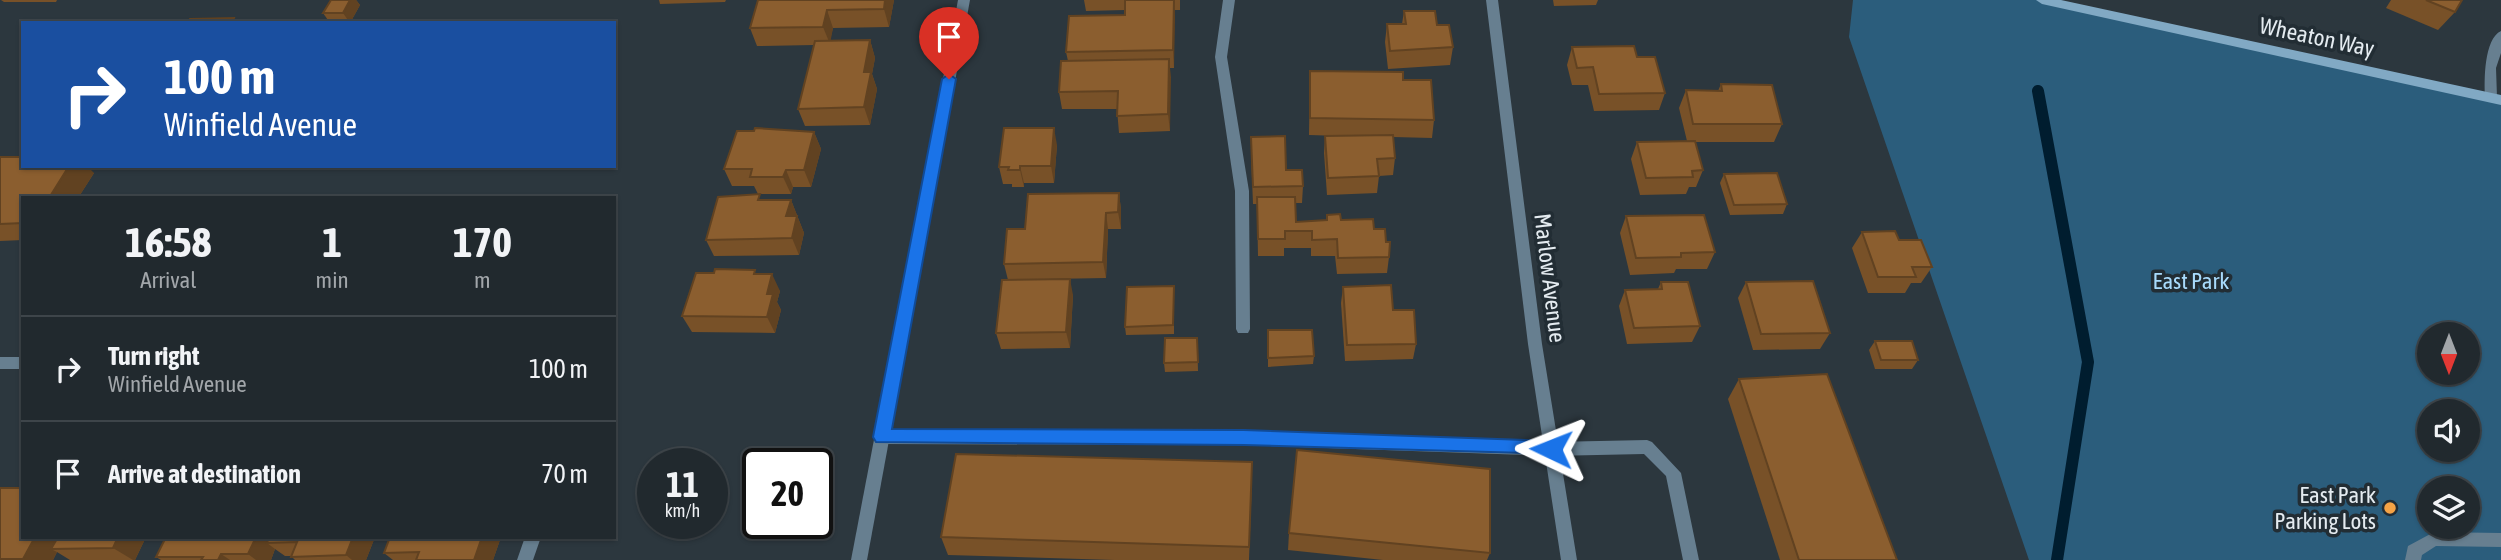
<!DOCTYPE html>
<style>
:root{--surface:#21292e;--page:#293136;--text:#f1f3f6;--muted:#a2a6aa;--line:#3e454a}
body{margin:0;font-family:"Asap Condensed",sans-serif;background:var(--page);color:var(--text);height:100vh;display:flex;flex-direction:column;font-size:26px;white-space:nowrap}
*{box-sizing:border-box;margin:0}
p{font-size:23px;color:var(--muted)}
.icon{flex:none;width:38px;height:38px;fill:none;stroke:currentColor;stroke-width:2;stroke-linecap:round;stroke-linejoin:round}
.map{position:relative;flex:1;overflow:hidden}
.sheet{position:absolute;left:21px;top:196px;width:595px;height:343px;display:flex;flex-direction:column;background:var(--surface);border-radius:0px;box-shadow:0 2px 5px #0004,0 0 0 2px var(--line)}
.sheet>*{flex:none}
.guide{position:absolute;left:21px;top:21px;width:595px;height:147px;border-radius:0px;box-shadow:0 2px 5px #0004,0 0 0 2px var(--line);background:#1a4fa0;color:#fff;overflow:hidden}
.needle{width:46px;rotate:180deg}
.fabs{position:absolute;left:2417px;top:322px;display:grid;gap:14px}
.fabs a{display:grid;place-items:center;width:63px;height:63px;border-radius:50%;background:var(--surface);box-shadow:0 2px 5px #0004,0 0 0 2px var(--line);font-size:35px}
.speed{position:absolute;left:637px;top:448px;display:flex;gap:14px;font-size:35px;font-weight:700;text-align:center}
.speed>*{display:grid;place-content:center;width:91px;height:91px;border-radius:50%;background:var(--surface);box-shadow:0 2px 5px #0004,0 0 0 2px var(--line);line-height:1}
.speed small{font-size:18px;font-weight:400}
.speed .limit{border:4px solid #111;border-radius:10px;background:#fff;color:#111}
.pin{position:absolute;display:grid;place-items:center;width:60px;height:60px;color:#fff;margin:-72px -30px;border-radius:50% 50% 50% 0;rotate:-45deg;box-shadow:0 0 7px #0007}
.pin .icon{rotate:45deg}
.me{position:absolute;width:77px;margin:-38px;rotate:272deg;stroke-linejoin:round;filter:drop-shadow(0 0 5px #0008)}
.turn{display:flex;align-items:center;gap:24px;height:147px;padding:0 28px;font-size:32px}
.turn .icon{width:91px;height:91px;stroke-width:2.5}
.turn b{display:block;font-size:49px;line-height:60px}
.eta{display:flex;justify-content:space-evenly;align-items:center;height:119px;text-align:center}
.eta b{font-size:42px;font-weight:700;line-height:49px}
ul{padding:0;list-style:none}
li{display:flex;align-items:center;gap:21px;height:105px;padding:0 28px;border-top:2px solid var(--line)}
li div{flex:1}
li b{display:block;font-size:26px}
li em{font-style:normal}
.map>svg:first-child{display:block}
.green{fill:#2b5d7c;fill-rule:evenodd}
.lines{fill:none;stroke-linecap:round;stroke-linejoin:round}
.stream{stroke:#001d2f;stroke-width:12}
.service{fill:#677f90;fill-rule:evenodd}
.minor{fill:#677f90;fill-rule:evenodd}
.secondary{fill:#81a9c4;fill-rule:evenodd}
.wall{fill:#785128}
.shaded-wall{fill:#614221}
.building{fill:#8b5e2f;stroke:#614221;stroke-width:2}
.route{fill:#1a73e8;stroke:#114b97;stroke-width:2}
.poi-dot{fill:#f5a346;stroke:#222d34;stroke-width:2.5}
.labels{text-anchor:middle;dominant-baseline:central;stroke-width:7;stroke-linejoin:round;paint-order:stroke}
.street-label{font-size:23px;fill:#e4ebf0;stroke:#222d34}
.park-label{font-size:23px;fill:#a8dafb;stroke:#222d34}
.poi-label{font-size:23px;fill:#e4ebf0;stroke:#222d34;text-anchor:end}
</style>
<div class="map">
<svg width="2501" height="560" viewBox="0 0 2501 560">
<rect width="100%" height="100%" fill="#2c373e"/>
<path class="green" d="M1853,0H2042L2501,100V560H2029L1849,37ZM2429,334H2468V373H2429ZM2429,411H2468V450H2429ZM2429,488H2468V527H2429Z"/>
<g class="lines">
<polyline class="stream" points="2038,91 2088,362 2057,560"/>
<g class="service">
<polygon points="1223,0 1235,0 1227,57 1249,191 1250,329 1248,333 1238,333 1236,329 1235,191 1215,57"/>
<polygon points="882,430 1244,431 1551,442 1647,440 1652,442 1681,473 1699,560 1683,560 1666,476 1644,454 1551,456 1244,445 882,444 877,442 874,437 877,432"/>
<polygon points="2434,532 2501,533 2501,547 2436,546 2422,555 2421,560 2405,560 2408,546"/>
</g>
<g class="minor">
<polygon points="958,0 970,0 867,560 851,560"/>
<polygon points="1486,0 1498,0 1542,344 1577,560 1561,560 1528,344"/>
<path d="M2501,31V53L2496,68L2497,97L2491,102L2485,97C2484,80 2484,39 2501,31Z"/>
<rect x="0" y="357" width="23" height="12"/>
<polygon points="525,537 541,537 533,560 517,560"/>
</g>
<polygon class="secondary" points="2036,0 2061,0 2501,95 2501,105 2042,4"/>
</g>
<g class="wall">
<polygon points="1,0 57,0 56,2 4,2"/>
<polygon points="331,0 356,0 360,5 350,23 330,23 323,13"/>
<polygon points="659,0 726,0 725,2 660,4"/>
<polygon points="758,0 894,0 889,27 833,28 830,40 870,40 875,58 872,74 877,89 870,125 805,126 798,109 814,45 757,46 750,28"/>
<polygon points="1084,0 1180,0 1180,10 1174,10 1174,68 1170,68 1170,131 1119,133 1117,109 1062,109 1059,92 1068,61 1066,52 1125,15 1125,10 1086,11"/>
<polygon points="1553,0 1598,0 1596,5 1554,6"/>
<polygon points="2391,0 2462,0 2455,12 2438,30 2386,8"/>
<polygon points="1404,11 1437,25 1453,47 1450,65 1388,69 1385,42 1387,24 1402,24"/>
<polygon points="1572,47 1665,93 1659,110 1594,111 1588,85 1572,85 1567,65"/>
<polygon points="1310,71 1403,80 1434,120 1432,138 1393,137 1395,158 1393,175 1379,176 1377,193 1327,195 1324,153 1325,136 1341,136 1309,135"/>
<polygon points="1721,84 1782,124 1774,142 1695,142 1703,170 1696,187 1689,187 1686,194 1640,195 1631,159 1637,142 1687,141 1679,108 1686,90 1718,91"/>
<polygon points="814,132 821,149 811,187 793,187 791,194 758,194 754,186 732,186 724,169"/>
<polygon points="1057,145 1054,183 1024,183 1024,187 1012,187 1012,184 1003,184 999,167"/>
<polygon points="1251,154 1286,170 1303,186 1302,203 1295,203 1296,222 1341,220 1374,229 1386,242 1389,257 1387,273 1337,274 1335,256 1311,256 1311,248 1284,248 1284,256 1258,256 1257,204 1253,204"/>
<polygon points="0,157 94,173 78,198 23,198 23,240 0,241"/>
<polygon points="1724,174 1787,204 1783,214 1730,215 1720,183"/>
<polygon points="1119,193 1121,210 1121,229 1108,229 1106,278 1049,279 1073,295 1070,348 1001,349 996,333 1008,280 1004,264 1025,229"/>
<polygon points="762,200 791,200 804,233 799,255 714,256 706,240"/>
<polygon points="1626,216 1715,252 1707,269 1676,269 1674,273 1630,275 1620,233"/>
<polygon points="1862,232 1899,240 1932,267 1921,283 1911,283 1905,293 1868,293 1852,248"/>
<polygon points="758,274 780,291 777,302 781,310 775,333 692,332 682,316"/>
<polygon points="1661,282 1700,326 1692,342 1627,344 1619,306 1625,290 1658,289"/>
<polygon points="1746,282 1830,333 1820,349 1753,350 1738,298"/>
<polygon points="1174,286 1174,334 1126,335 1125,327"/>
<polygon points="1343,287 1393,310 1416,344 1413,359 1345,361 1341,303"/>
<polygon points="1268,330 1314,356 1313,364 1268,367"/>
<polygon points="1197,338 1198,371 1165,372 1164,363"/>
<polygon points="1875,341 1918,360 1912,369 1875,369 1869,350"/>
<polygon points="1739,379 1897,560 1780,560 1728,399"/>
<polygon points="1252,481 1249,560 1114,560 948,555 941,537"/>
<polygon points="0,488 23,537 146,537 135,560 70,560 57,552 53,560 0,560"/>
<polygon points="1289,533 1490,553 1487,560 1383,560 1288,550"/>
<polygon points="166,537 375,537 366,560 295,560 291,556 285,556 275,549 271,560 161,560 156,557"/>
<polygon points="390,537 501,537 493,560 393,560 384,553"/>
</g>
<g class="shaded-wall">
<polygon points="350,0 356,0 360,5 350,23 343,13"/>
<polygon points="885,0 894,0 889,27 884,9"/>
<polygon points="1174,0 1175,17 1174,68 1173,50"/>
<polygon points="827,10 833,28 830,44 823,27"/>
<polygon points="870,40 875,58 872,74 877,89 870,125 864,107 864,72"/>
<polygon points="1169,59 1171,77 1170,131 1168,114"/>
<polygon points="1054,128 1057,145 1054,183 1051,166"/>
<polygon points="814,132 821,149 811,187 804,170"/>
<polygon points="69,166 87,166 94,173 78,198 49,198"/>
<polygon points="1020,166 1024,183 1024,187 1020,170"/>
<polygon points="786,170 793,187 791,194 783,177"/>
<polygon points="1119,193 1121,210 1121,229 1118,212"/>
<polygon points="791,200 804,233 799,255 792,238 786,216"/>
<polygon points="1106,213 1108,229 1106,278 1103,262"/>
<polygon points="772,274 780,291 777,302 781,310 775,333 767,317 767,294"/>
<polygon points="1070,279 1073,295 1070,348 1066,332"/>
<polygon points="35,537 66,537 51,549 57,552 53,560 24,560 23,559"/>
<polygon points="118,537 146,537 135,560 133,560 113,548"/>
<polygon points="256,537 281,537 267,543 275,549 271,560 256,560 248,554"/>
<polygon points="353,537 375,537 366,560 352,560 346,555"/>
<polygon points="482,537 501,537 493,560 474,560"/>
<polygon points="221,554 230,560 218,560"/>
</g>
<g class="building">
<polygon points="331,0 350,0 343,13 323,13"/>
<polygon points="758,0 885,0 884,9 827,10 823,27 750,28"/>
<polygon points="1125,0 1174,0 1173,50 1066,52 1069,16 1125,15"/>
<polygon points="2426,0 2462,0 2455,12"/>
<polygon points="1404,11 1435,11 1437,25 1449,25 1453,47 1390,51 1387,24 1406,24"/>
<polygon points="234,18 232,23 187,23 190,19"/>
<polygon points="870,40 864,72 871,72 864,107 798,109 815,41"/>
<polygon points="1634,46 1637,57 1655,57 1665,93 1599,94 1593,67 1577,68 1572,47"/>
<polygon points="1169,59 1168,114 1117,116 1118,91 1059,92 1061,61"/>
<polygon points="1310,71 1403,72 1403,80 1431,80 1434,120 1310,118"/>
<polygon points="1721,84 1772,85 1782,124 1693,124 1686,90 1722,91"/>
<polygon points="755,128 814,132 804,170 786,170 783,177 750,177 752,169 724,169 737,131 754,131"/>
<polygon points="1004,128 1054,128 1051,166 1020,166 1020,170 1008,170 1009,167 999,167"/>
<polygon points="1393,135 1395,158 1377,159 1379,176 1328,178 1325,136"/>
<polygon points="1285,136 1286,170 1302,170 1303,186 1253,187 1251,137"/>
<polygon points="1695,141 1703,170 1692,171 1693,177 1646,178 1637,142"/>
<polygon points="0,157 23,157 23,166 69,166 49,198 23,198 23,223 0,224"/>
<polygon points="1777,173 1787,204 1734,205 1724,174"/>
<polygon points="1119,193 1118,212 1106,213 1103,262 1004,264 1007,229 1025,229 1028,194"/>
<polygon points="760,194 758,200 791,200 786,216 797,216 792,238 706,240 718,197"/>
<polygon points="1257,197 1295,197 1296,222 1327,220 1327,215 1340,214 1341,220 1373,219 1374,229 1385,229 1386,242 1390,242 1389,257 1338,258 1337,239 1312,240 1312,231 1285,231 1285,239 1258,239"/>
<polygon points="1704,215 1715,252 1681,253 1681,257 1636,258 1626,216"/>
<polygon points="1895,231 1899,240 1921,240 1932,267 1912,267 1916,277 1878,277 1862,232"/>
<polygon points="715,269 755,270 754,274 772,274 767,294 773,294 767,317 682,316 696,273 714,273"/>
<polygon points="1070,279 1066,332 996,333 1002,280"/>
<polygon points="1813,281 1830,333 1761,334 1746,282"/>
<polygon points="1661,282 1688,282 1700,326 1634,328 1625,290 1662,289"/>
<polygon points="1391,285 1393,310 1414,310 1416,344 1347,345 1343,287"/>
<polygon points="1174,286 1173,325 1125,327 1127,287"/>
<polygon points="1268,330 1312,330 1314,356 1268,358"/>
<polygon points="1165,338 1197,338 1198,362 1164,363"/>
<polygon points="1875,341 1912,341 1918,360 1881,360"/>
<polygon points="1827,374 1897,560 1799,560 1739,379"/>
<polygon points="1297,450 1490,469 1490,553 1289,533"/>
<polygon points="956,454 1252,462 1249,547 941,537"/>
<polygon points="0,488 23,488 23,537 35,537 23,559 0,559"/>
<polygon points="58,537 118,537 113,548 51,549"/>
<polygon points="166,537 256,537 248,554 221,554 218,560 201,560 203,557 156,557"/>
<polygon points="269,537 353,537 346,555 291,557 297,542 267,543"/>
<polygon points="390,537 482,537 474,560 416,560 419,552 384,553"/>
</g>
<polygon class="route" points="949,74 956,79 892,429 1244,430 1551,441 1560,449 1557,454 1244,445 876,442 873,437 942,79"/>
<circle class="poi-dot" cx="2390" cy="508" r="7"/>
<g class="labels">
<g class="street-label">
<text transform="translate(2317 37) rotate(12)">Wheaton Way</text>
<text transform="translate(1550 278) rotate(83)">Marlow Avenue</text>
</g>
<g class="park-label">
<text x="2191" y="281">East Park</text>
</g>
<g class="poi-label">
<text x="2376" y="495">East Park<tspan x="2376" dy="26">Parking Lots</tspan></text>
</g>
</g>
</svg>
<div class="fabs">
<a><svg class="needle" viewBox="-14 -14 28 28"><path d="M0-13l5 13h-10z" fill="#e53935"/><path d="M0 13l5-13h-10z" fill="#a2a6aa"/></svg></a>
<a><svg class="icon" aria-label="sound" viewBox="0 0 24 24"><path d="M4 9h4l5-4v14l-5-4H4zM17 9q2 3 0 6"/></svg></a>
<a><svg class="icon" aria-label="layers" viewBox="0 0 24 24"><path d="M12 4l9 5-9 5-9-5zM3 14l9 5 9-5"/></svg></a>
</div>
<div class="speed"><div>11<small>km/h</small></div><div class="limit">20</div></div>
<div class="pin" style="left:949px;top:79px;background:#d93025"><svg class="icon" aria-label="arrive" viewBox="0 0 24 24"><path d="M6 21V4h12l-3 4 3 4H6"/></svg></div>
<svg class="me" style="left:1551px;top:449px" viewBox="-20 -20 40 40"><path d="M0-17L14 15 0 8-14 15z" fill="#1a73e8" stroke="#fff" stroke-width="4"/></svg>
<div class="guide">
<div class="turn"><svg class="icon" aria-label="right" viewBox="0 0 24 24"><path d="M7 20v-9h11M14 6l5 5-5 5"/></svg><div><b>100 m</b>Winfield Avenue</div></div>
</div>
<section class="sheet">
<div class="eta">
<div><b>16:58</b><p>Arrival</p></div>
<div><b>1</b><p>min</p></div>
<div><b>170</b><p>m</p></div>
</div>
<ul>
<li><svg class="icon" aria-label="right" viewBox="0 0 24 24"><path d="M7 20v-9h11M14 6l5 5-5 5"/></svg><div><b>Turn right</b><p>Winfield Avenue</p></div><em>100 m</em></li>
<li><svg class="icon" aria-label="arrive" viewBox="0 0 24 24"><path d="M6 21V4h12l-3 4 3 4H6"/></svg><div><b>Arrive at destination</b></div><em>70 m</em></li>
</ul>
</section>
</div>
